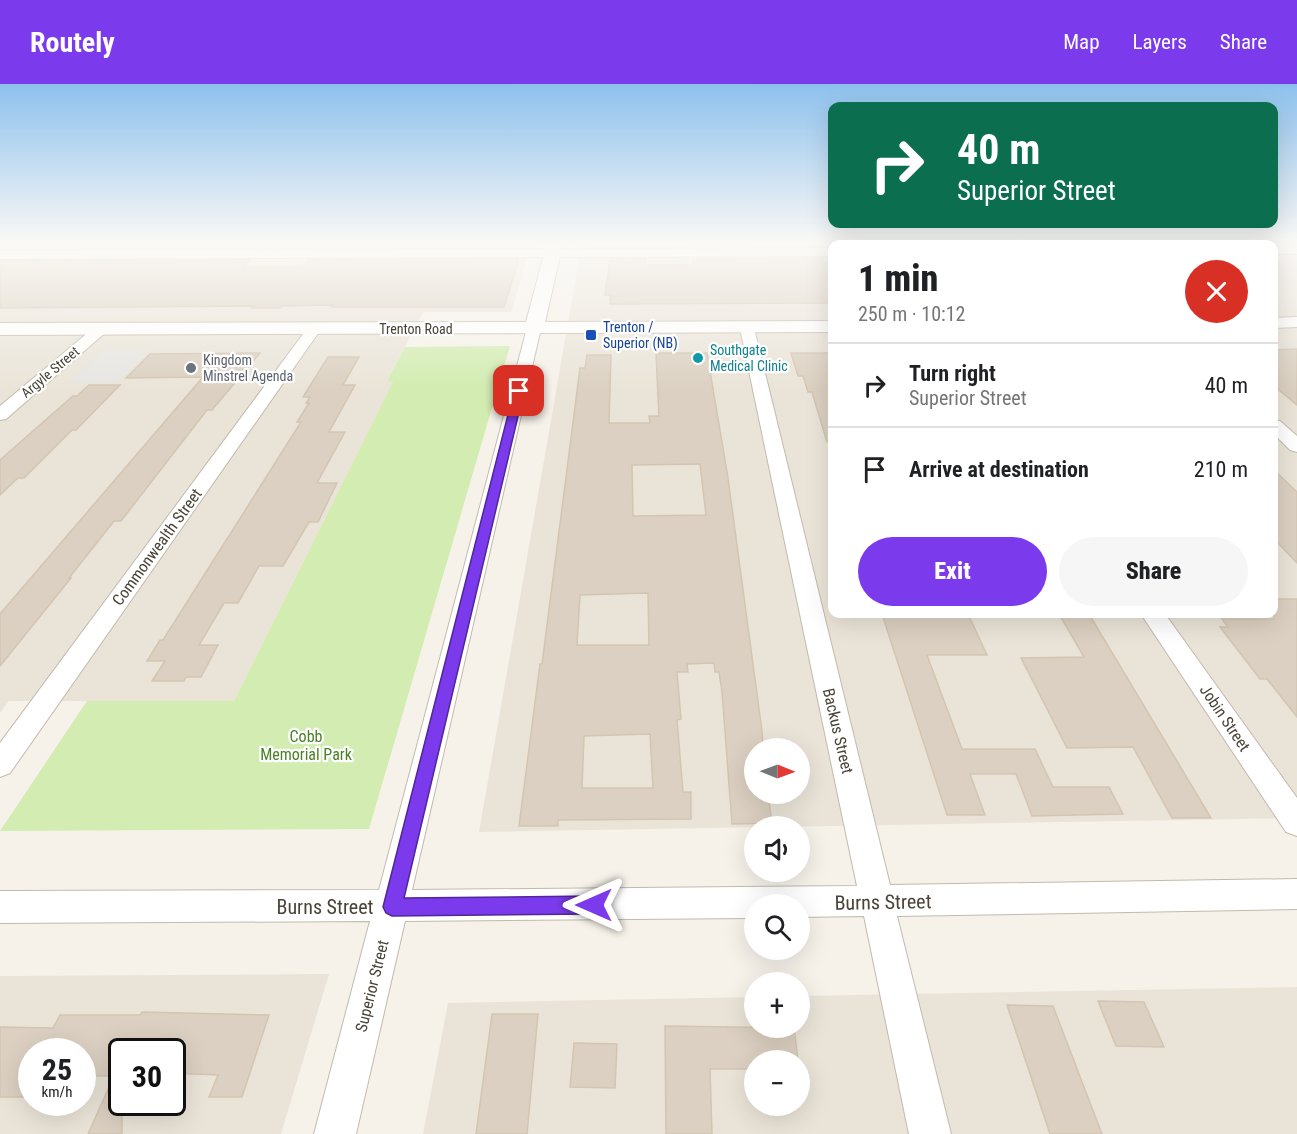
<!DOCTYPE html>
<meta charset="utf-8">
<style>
:root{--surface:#fff;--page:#f6f6f6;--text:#202124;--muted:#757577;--line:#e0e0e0;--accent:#7c3aed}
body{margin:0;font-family:"Roboto Condensed",sans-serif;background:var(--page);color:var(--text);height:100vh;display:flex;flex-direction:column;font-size:22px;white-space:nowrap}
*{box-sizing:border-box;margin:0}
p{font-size:20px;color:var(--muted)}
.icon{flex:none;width:33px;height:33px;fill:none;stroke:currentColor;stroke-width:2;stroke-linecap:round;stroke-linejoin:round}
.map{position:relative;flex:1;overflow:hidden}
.sheet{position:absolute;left:828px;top:156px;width:450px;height:378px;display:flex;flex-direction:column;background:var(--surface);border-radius:12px;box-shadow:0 6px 24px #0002}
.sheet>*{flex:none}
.hud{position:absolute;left:828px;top:18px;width:450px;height:126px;border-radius:12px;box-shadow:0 6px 24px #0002;background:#0b6e4f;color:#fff;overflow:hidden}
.needle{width:39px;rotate:91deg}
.buttons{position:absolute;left:744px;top:654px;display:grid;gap:12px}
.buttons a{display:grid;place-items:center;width:66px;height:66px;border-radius:50%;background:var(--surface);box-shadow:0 6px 24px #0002;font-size:30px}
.speed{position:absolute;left:18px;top:954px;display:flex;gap:12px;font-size:30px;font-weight:700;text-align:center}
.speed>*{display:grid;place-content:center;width:78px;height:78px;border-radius:50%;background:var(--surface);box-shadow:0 6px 24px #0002;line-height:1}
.speed small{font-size:15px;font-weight:400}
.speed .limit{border:3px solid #111;border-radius:9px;background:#fff;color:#111}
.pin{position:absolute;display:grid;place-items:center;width:51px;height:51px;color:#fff;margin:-26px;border-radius:12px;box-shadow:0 3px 9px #0006}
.me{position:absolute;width:66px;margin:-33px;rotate:270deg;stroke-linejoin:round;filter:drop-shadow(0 0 4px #0008)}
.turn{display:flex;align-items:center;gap:21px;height:126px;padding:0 30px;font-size:27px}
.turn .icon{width:78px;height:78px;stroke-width:2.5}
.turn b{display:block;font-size:42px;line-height:51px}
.round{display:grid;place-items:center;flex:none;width:63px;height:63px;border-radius:32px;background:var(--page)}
.overview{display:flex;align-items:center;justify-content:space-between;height:102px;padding:0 30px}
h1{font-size:36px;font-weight:800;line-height:45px}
.button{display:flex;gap:12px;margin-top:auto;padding:12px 30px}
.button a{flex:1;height:69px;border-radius:36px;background:var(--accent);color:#fff;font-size:24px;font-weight:800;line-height:69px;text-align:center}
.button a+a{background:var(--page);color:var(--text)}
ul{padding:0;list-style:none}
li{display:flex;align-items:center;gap:18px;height:84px;padding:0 30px;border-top:2px solid var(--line)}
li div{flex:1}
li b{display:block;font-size:22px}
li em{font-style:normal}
header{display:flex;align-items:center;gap:36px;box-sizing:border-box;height:84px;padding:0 30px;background:var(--accent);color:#fff}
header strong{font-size:28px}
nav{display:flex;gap:33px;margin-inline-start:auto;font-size:21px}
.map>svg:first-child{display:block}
.residential{fill:#eae4d8;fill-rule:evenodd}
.green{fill:#d2ecb1}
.parking{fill:#e7e5e1}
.building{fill:#dbd0c1;stroke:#d3c5b1;stroke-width:1.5;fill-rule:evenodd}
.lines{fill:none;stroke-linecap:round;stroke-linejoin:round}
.minor-casing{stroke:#c2baab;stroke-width:2}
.tertiary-casing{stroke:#c2baab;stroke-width:2}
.minor{fill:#fff;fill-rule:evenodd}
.tertiary{fill:#fff;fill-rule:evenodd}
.route{fill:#7c3aed;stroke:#51269a;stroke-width:1.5}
.transit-dot{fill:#1a4fb4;stroke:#fff;stroke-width:2}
.culture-dot{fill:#0f9aa8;stroke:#fff;stroke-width:2}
.worship-dot{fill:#6b7280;stroke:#fff;stroke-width:2}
.labels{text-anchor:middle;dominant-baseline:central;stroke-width:4.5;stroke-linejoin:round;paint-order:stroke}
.far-transit-label{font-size:14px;fill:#164399;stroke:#fff;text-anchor:start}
.far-street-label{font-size:14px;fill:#4a4237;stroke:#fff}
.far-culture-label{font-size:14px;fill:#0d838f;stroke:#fff;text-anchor:start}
.far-worship-label{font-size:14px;fill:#5b616d;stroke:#fff;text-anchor:start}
.street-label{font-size:16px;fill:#4a4237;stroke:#fff}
.park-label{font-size:16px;fill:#4a8026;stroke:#fff}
.near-street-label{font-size:20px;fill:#4a4237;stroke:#fff}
</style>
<header>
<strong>Routely</strong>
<nav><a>Map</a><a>Layers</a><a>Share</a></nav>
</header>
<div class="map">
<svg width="1297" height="1050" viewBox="0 0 1297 1050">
<rect width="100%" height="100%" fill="#f6f2ea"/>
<g class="residential">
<polygon points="0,159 532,159 511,228 423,228 387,297 394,297 234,617 9,617 0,629"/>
<path d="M582,159H1297V734L479,748ZM832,160H1274V530H832ZM754,664H800V710H754Z"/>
<path d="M329,890L281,1050H0V892ZM32,968H82V1018H32ZM122,968H172V1018H122Z"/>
<path d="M1297,903V1050H423L448,919L754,913V944H800V912ZM754,976H800V1022H754Z"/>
</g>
<polygon class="green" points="510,262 369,745 0,747 87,617 234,617 393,298 387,297 405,263"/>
<polygon class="parking" points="104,266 150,266 117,298 68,299"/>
<g class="building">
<polygon points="0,159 267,159 262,164 0,165"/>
<polygon points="324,159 524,159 523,163 319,164"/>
<polygon points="690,159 823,159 823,162 691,162"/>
<polygon points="823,174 823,180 832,180 832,219 610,220 611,211 605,211 610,175 646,175 646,181 694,181 693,175"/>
<polygon points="519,175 504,223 332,223 333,221 282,222 280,224 252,224 254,222 0,224 0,177 250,176 244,183 303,183 308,176"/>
<polygon points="1297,265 1297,321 1274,302 1274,266"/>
<polygon points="260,269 212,326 207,326 121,437 114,437 69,494 71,494 0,582 0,530 203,293 126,294 150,270"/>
<path d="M656,269H707L728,394L762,647L763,664H754V710H768L772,739L732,740L722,608L719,588H715L714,579L687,580L688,588H677L681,635L677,636L683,708H691V735L558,736V742H519L540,580H542L580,284H585L587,271H611L609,339H650L649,332H659ZM700,380L706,431L633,432L632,381ZM648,509L649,561H577L580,511ZM650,650L653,704H582L584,652Z"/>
<polygon points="791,269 832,269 832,357 827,358 812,308 808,308 803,292 798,292"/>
<polygon points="328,273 359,273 343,301 355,301 329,348 345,348 317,399 337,399 318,438 309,438 283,482 259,482 238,519 224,519 199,561 218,561 201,593 186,593 184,597 152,597 165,577 147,577 160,556 163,556 301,338 297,338 309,319 306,319 310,313 303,313"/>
<polygon points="89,301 120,301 76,346 72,346 24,394 18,394 0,411 0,376 73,312 77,312"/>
<polygon points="1274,386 1297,408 1297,479 1274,455"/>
<polygon points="1274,515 1297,515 1297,633 1267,595 1260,595 1220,543 1228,543 1222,535 1274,535"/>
<polygon points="882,530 968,530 987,571 927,571 962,665 1035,665 1053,703 1109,703 1123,730 1032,732 1016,690 970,690 985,731 947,731"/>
<polygon points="1059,530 1089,530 1211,734 1172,734 1133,663 1067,664 1021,574 1084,573"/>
<polygon points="1098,917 1144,918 1164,963 1116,962"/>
<polygon points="1007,921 1053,922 1102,1050 1050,1050"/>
<polygon points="142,928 269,931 242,1013 209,1013 218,991 172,989 172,968 122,968 122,1050 88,1050 114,992 82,992 82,968 32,968 32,1013 0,1013 0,943 53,944 60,931 140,931"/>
<polygon points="492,930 538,930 527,1050 476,1050"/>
<polygon points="665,942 794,944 798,976 754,976 754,985 710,985 712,1050 666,1050"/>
<polygon points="574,959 617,960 615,1004 570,1003"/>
</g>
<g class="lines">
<defs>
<g id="minor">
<polygon points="1059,159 1073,159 1074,160 1060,160"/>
<rect x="1274" y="162" width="23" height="8"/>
<polygon points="832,164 832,172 0,175 0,167"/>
<polygon points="534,240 541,244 412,806 857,802 740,244 747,240 754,244 890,801 1297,795 1297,825 897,832 951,1050 909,1050 864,832 800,833 800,820 754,820 754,834 405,837 356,1050 314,1050 370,837 0,839 0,807 379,806 527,244"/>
<polygon points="101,241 106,242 108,245 106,248 6,335 0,336 0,322 96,242"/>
<polygon points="314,241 321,245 10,689 0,693 0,659 309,242"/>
<polygon points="1274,336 1280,337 1297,352 1297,368 1290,366 1274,350"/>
<polygon points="1141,530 1165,530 1297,714 1297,752 1286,748"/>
</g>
<g id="tertiary">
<polygon points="547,159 563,159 545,238 832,237 832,248 0,251 0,239 526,238"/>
<polygon points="1297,233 1297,243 1274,244 1274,234"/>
</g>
</defs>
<use href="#minor" class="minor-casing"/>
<use href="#tertiary" class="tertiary-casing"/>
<use href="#minor" class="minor"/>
<use href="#tertiary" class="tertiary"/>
</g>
<linearGradient id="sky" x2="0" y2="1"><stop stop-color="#8dc1ed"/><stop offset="0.52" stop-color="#fbf9f6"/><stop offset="1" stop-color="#fbf9f6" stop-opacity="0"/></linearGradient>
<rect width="1297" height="306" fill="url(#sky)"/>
<polygon class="route" points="519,304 524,307 404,814 594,812 600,815 603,821 600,827 594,830 392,832 386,829 383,823 514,307"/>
<rect class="transit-dot" x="585" y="245" width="12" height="12" rx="3"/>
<circle class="culture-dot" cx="698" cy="274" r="6"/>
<circle class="worship-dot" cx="191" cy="284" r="6"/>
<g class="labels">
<g class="far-transit-label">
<text x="603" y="243">Trenton /<tspan x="603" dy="16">Superior (NB)</tspan></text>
</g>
<g class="far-street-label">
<text x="416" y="245">Trenton Road</text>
<text transform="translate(50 288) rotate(-40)">Argyle Street</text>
</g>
<g class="far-culture-label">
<text x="710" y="266">Southgate<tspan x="710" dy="16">Medical Clinic</tspan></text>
</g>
<g class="far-worship-label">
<text x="203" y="276">Kingdom<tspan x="203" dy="16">Minstrel Agenda</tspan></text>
</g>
<g class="street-label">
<text transform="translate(157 463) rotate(-54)">Commonwealth Street</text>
<text transform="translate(1225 634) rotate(56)">Jobin Street</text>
<text transform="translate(838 647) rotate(77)">Backus Street</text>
<text transform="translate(372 902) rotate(-76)">Superior Street</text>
</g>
<g class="park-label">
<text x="306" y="652">Cobb<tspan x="306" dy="18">Memorial Park</tspan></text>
</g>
<g class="near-street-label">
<text transform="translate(883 818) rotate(-1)">Burns Street</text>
<text x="325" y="823">Burns Street</text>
</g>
</g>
</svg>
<div class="buttons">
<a><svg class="needle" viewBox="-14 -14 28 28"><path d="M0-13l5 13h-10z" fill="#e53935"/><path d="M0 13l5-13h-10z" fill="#757577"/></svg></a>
<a><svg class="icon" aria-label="sound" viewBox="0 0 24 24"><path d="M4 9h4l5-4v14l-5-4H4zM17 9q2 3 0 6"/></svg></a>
<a><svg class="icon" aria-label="search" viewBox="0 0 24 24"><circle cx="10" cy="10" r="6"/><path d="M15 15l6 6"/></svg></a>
<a>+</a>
<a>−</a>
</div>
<div class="speed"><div>25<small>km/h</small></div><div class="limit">30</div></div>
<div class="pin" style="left:519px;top:307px;background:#d93025"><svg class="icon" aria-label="arrive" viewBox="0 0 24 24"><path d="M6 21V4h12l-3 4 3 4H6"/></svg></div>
<svg class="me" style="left:594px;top:821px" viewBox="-20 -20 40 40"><path d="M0-17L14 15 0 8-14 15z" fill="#7c3aed" stroke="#fff" stroke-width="4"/></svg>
<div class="hud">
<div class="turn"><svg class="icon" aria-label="right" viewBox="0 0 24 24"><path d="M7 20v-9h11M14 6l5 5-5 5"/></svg><div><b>40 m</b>Superior Street</div></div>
</div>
<section class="sheet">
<div class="overview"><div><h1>1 min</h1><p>250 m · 10:12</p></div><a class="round" style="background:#d93025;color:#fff"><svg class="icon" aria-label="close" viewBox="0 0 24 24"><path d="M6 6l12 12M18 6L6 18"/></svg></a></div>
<ul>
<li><svg class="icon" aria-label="right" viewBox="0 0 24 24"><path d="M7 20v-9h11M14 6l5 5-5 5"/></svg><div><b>Turn right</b><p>Superior Street</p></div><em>40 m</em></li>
<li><svg class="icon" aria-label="arrive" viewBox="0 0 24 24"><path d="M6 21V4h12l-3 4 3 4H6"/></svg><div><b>Arrive at destination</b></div><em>210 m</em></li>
</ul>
<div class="button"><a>Exit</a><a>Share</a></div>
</section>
</div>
